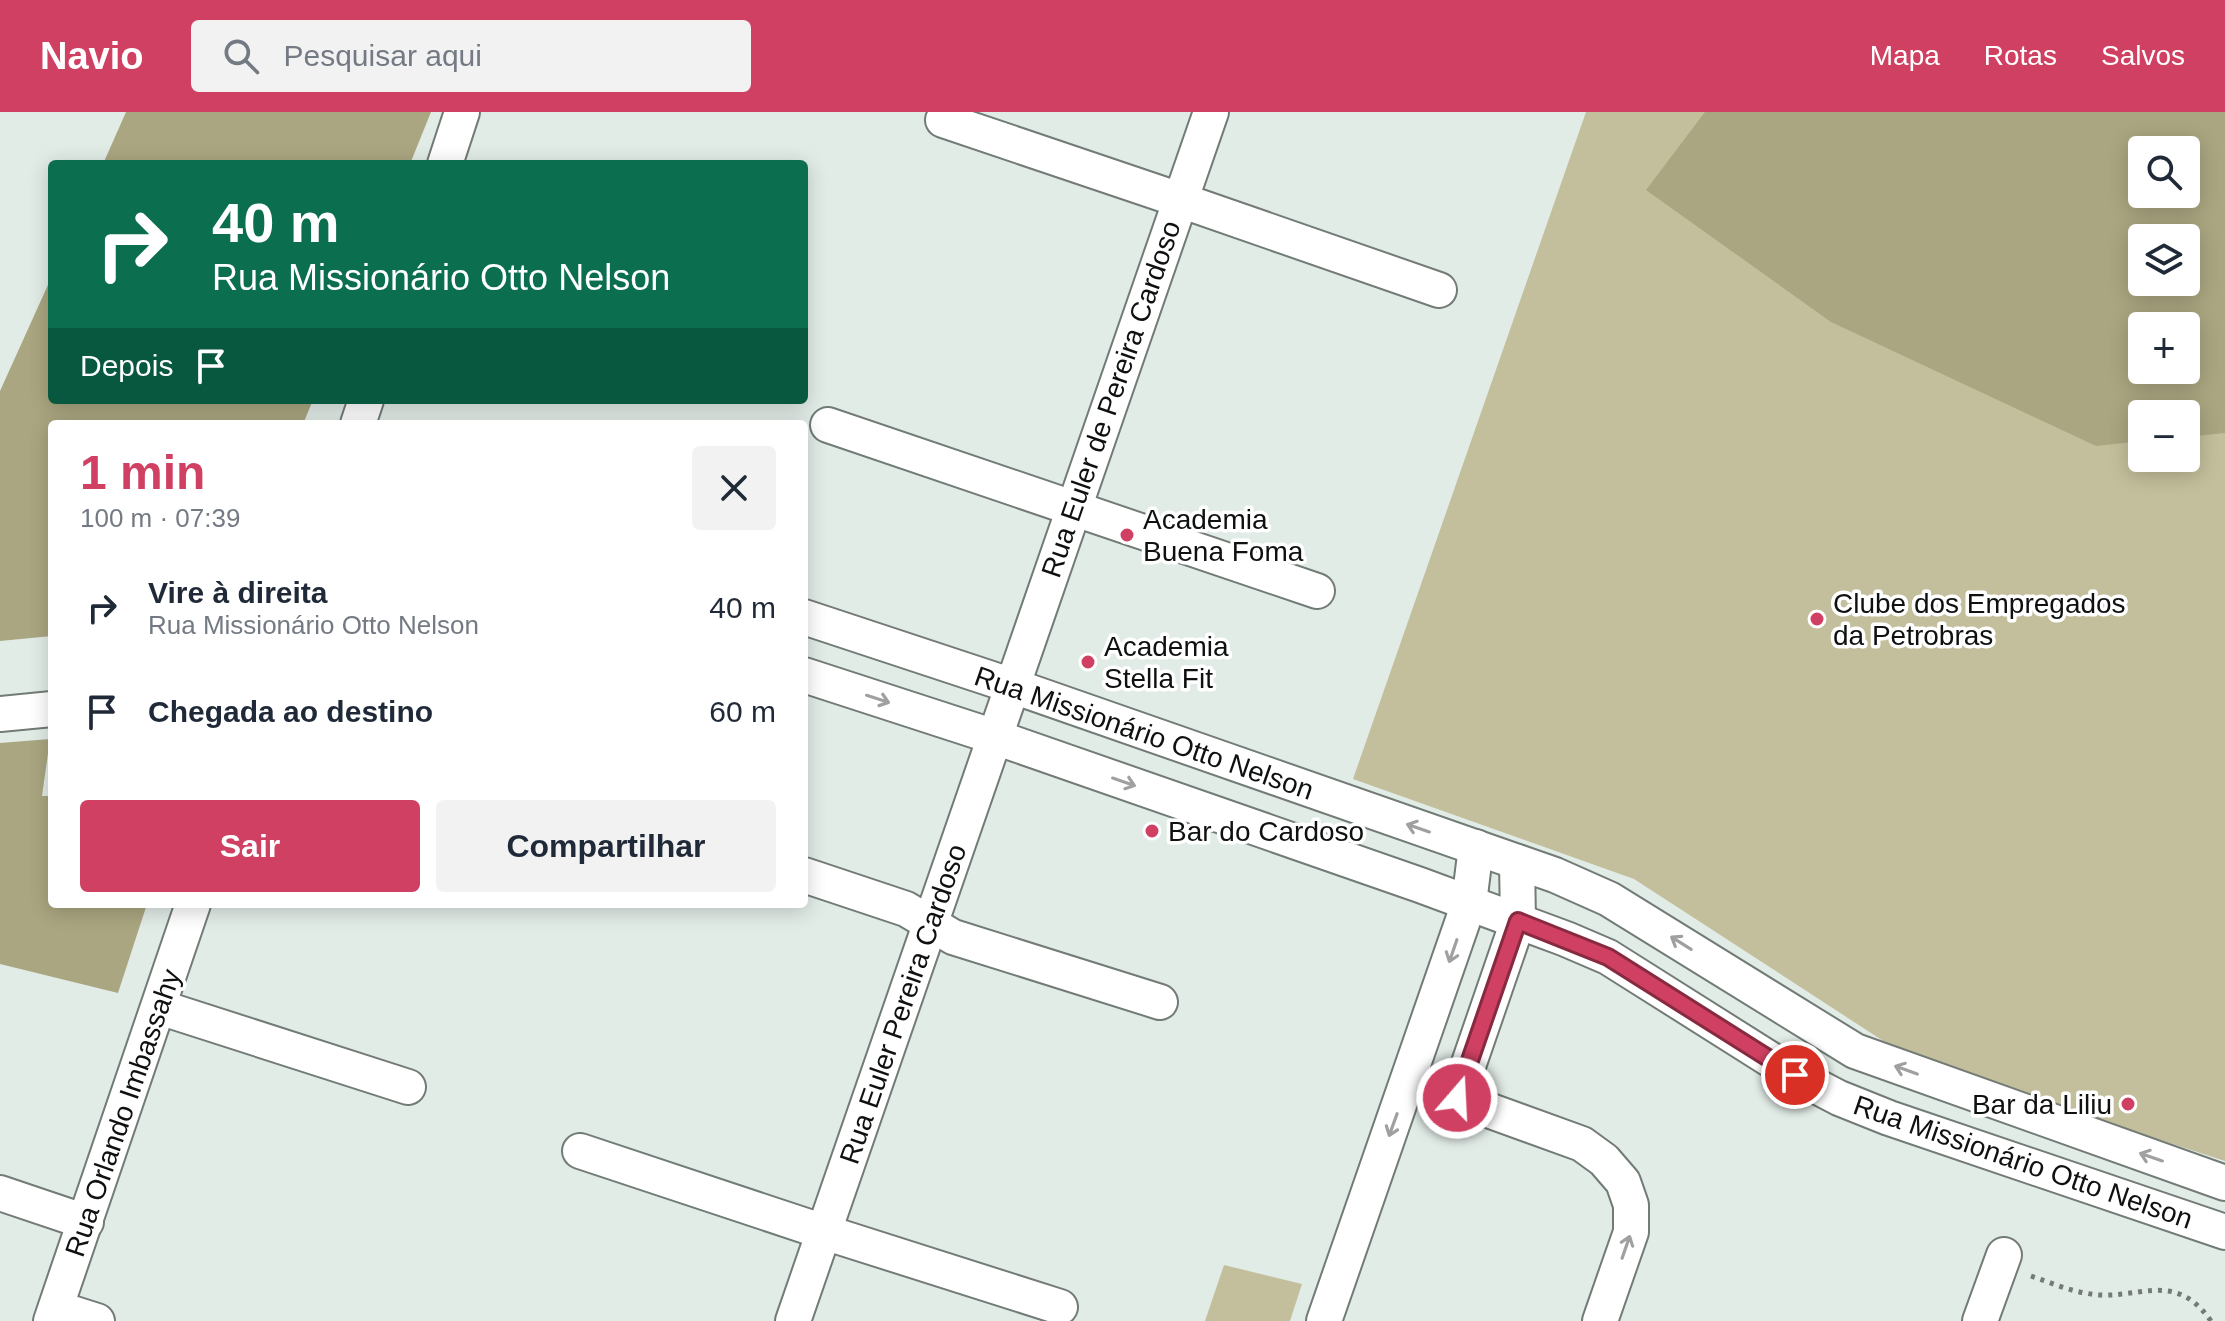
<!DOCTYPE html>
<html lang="pt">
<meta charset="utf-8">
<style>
:root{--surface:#fff;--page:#f2f2f3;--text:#1f2937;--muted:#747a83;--accent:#cf4062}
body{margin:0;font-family:Helvetica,sans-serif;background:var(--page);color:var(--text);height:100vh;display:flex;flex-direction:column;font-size:30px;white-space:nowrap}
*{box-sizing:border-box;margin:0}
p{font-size:26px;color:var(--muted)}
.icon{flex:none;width:44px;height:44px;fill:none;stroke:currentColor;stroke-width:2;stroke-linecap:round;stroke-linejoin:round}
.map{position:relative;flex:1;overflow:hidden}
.details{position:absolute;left:48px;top:308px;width:760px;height:488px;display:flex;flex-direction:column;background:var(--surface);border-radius:8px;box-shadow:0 4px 20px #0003}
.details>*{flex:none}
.guide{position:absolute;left:48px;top:48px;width:760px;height:244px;border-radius:8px;box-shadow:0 4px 20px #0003;background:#0b6e4f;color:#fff;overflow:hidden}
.fabs{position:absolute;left:2128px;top:24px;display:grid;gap:16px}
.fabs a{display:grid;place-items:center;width:72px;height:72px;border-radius:8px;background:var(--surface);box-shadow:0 4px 20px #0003;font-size:40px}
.pin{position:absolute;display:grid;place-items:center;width:68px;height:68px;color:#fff;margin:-34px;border:4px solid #fff;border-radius:50%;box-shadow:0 2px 8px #0007}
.me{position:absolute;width:88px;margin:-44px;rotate:19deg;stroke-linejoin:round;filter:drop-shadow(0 0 6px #0008)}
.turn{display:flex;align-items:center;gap:28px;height:168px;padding:0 32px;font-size:36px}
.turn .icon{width:104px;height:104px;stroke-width:2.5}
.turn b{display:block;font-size:56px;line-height:68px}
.then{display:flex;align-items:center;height:76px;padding:0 32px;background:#0003;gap:16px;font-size:30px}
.round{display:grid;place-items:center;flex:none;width:84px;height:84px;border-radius:8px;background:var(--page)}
.overview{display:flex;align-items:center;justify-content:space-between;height:136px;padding:0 32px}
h1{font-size:48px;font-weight:700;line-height:60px;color:var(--accent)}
.cta{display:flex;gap:16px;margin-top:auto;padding:16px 32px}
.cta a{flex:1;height:92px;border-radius:8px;background:var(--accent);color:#fff;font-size:32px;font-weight:700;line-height:92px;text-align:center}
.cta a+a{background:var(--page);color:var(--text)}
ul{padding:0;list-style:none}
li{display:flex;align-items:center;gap:24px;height:104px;padding:0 32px}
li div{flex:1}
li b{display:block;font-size:30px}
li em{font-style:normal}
header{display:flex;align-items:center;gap:48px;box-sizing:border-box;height:112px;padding:0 40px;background:var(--accent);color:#fff}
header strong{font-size:38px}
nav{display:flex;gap:44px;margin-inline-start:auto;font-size:28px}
.search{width:560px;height:72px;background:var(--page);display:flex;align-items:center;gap:20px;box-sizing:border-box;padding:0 28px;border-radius:8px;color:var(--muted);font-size:30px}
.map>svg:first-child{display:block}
.green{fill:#c3bf9c;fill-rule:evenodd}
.forest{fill:#aaa681;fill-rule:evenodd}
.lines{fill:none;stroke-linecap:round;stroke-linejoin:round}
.minor-casing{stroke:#727b76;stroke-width:38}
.path{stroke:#747b77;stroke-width:5;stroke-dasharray:4 6;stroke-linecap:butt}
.minor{stroke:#fff;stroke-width:34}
.oneway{stroke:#9fa09f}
.route-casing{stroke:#872a40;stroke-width:20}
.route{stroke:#cf4062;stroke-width:14}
.poi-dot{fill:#cf4062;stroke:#fff;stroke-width:3}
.labels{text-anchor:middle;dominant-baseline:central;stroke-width:7;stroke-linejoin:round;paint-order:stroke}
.street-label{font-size:28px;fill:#0e110f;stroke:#fff}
.poi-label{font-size:28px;fill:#0e110f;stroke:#fff;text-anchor:start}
</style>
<header>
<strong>Navio</strong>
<div class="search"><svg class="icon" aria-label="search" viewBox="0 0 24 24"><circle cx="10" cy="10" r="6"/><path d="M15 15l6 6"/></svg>Pesquisar aqui</div>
<nav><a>Mapa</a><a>Rotas</a><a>Salvos</a></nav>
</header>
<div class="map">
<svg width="2225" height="1209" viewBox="0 0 2225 1209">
<rect width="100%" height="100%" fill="#e2ece7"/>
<g class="green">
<path d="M1586,0H2225V1049L1911,947L1634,767L1353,667ZM2142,38H2186V82H2142ZM2142,126H2186V170H2142ZM2142,214H2186V258H2142ZM2142,302H2186V346H2142Z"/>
<polygon points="1224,1153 1302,1172 1290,1209 1205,1209"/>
</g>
<g class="forest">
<polygon points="126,0 431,0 410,52 103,52"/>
<path d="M1705,0H2225V321L2186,325V302H2142V329L2096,334L1831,210L1646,78ZM2142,38H2186V82H2142ZM2142,126H2186V170H2142ZM2142,214H2186V258H2142Z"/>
<polygon points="52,164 52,288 313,288 303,312 52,312 52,524 0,529 0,279"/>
<polygon points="50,627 42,684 52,684 52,792 147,792 118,881 0,852 0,631"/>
</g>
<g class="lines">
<defs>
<g id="minor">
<polyline points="943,8 1180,88 1439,178"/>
<polyline points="445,52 462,0"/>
<polyline points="358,312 366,288"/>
<polyline points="828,313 1317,479"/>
<polyline points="804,505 1013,574 1555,763 1609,787 1855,939 2225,1071"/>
<polyline points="804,563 995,625 1420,773 1566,827 1608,845 1795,963 1839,986 1889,1006 2225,1120"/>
<polyline points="0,602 52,597"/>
<polyline points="804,763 906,797 953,825 1160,890"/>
<polyline points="159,895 408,975"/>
<polyline points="1408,969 1582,1032 1604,1048 1623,1070 1631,1093 1631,1120 1600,1209"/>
<polyline points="1457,986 1518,809 1517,750"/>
<polyline points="580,1039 824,1120 1060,1195"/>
<polyline points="0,1081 86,1110"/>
<polyline points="56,1196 97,1209"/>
<polyline points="51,1209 193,792"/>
<polyline points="793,1209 1211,0"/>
<polyline points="1324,1209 1469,791 1476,735"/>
<polyline points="1980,1209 2004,1143"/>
</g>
</defs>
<use href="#minor" class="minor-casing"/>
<path class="path" d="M2031,1164C2049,1170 2067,1178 2085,1181C2135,1192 2172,1154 2211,1209"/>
<use href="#minor" class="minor"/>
</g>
<defs><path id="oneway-shaft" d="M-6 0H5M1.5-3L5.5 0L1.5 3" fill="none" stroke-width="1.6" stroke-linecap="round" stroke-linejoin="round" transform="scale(2)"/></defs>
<g class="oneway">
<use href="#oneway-shaft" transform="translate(878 587) rotate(18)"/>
<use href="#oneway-shaft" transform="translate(1124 670) rotate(19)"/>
<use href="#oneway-shaft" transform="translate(1418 716) rotate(-161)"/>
<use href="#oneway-shaft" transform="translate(1681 831) rotate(-148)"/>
<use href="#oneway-shaft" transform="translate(1453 839) rotate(109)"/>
<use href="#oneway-shaft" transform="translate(1906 958) rotate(-160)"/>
<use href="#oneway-shaft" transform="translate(1393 1013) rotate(110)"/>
<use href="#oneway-shaft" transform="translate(2151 1045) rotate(-161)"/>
<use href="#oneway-shaft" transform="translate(1626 1135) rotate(-71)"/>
</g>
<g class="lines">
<defs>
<polyline id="route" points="1457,986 1518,809 1608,845 1795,963"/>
</defs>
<use href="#route" class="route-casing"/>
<use href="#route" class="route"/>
</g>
<g class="poi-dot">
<circle cx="1127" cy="423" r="8"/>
<circle cx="1817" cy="507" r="8"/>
<circle cx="1088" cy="550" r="8"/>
<circle cx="1152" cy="719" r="8"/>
<circle cx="2128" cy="992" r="8"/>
</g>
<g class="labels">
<g class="street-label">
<text transform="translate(1111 287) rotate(-71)">Rua Euler de Pereira Cardoso</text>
<text transform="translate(1144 621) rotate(19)">Rua Missionário Otto Nelson</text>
<text transform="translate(903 892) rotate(-71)">Rua Euler Pereira Cardoso</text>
<text transform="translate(123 1001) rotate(-71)">Rua Orlando Imbassahy</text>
<text transform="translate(2023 1050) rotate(19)">Rua Missionário Otto Nelson</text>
</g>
<g class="poi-label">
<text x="1143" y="407">Academia<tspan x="1143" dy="32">Buena Foma</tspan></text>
<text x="1833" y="491">Clube dos Empregados<tspan x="1833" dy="32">da Petrobras</tspan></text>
<text x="1104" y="534">Academia<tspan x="1104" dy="32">Stella Fit</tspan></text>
<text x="1168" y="719">Bar do Cardoso</text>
<text x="2112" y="992" text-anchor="end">Bar da Liliu</text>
</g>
</g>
</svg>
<div class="fabs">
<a><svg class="icon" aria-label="search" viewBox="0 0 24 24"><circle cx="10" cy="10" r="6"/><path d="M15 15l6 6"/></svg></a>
<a><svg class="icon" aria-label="layers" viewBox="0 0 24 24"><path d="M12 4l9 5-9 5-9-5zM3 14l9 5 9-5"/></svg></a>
<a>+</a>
<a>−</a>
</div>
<div class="pin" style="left:1795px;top:963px;background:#d93025"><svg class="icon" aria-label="arrive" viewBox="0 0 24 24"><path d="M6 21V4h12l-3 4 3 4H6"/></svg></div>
<svg class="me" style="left:1457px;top:986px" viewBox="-20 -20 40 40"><circle r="17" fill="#cf4062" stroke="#fff" stroke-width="3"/><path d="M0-11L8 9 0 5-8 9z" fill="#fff"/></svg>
<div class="guide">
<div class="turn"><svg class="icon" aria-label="right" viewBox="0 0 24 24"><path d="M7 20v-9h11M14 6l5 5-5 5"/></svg><div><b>40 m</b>Rua Missionário Otto Nelson</div></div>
<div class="then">Depois<svg class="icon" aria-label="arrive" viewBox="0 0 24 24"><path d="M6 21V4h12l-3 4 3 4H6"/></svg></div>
</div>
<section class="details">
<div class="overview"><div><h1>1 min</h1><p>100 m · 07:39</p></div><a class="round"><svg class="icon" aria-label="close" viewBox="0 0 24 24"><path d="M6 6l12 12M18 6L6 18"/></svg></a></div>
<ul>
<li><svg class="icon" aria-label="right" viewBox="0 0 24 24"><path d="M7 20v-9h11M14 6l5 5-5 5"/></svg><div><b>Vire à direita</b><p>Rua Missionário Otto Nelson</p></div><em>40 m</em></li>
<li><svg class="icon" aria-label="arrive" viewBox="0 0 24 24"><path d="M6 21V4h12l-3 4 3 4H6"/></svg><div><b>Chegada ao destino</b></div><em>60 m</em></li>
</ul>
<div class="cta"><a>Sair</a><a>Compartilhar</a></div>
</section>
</div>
